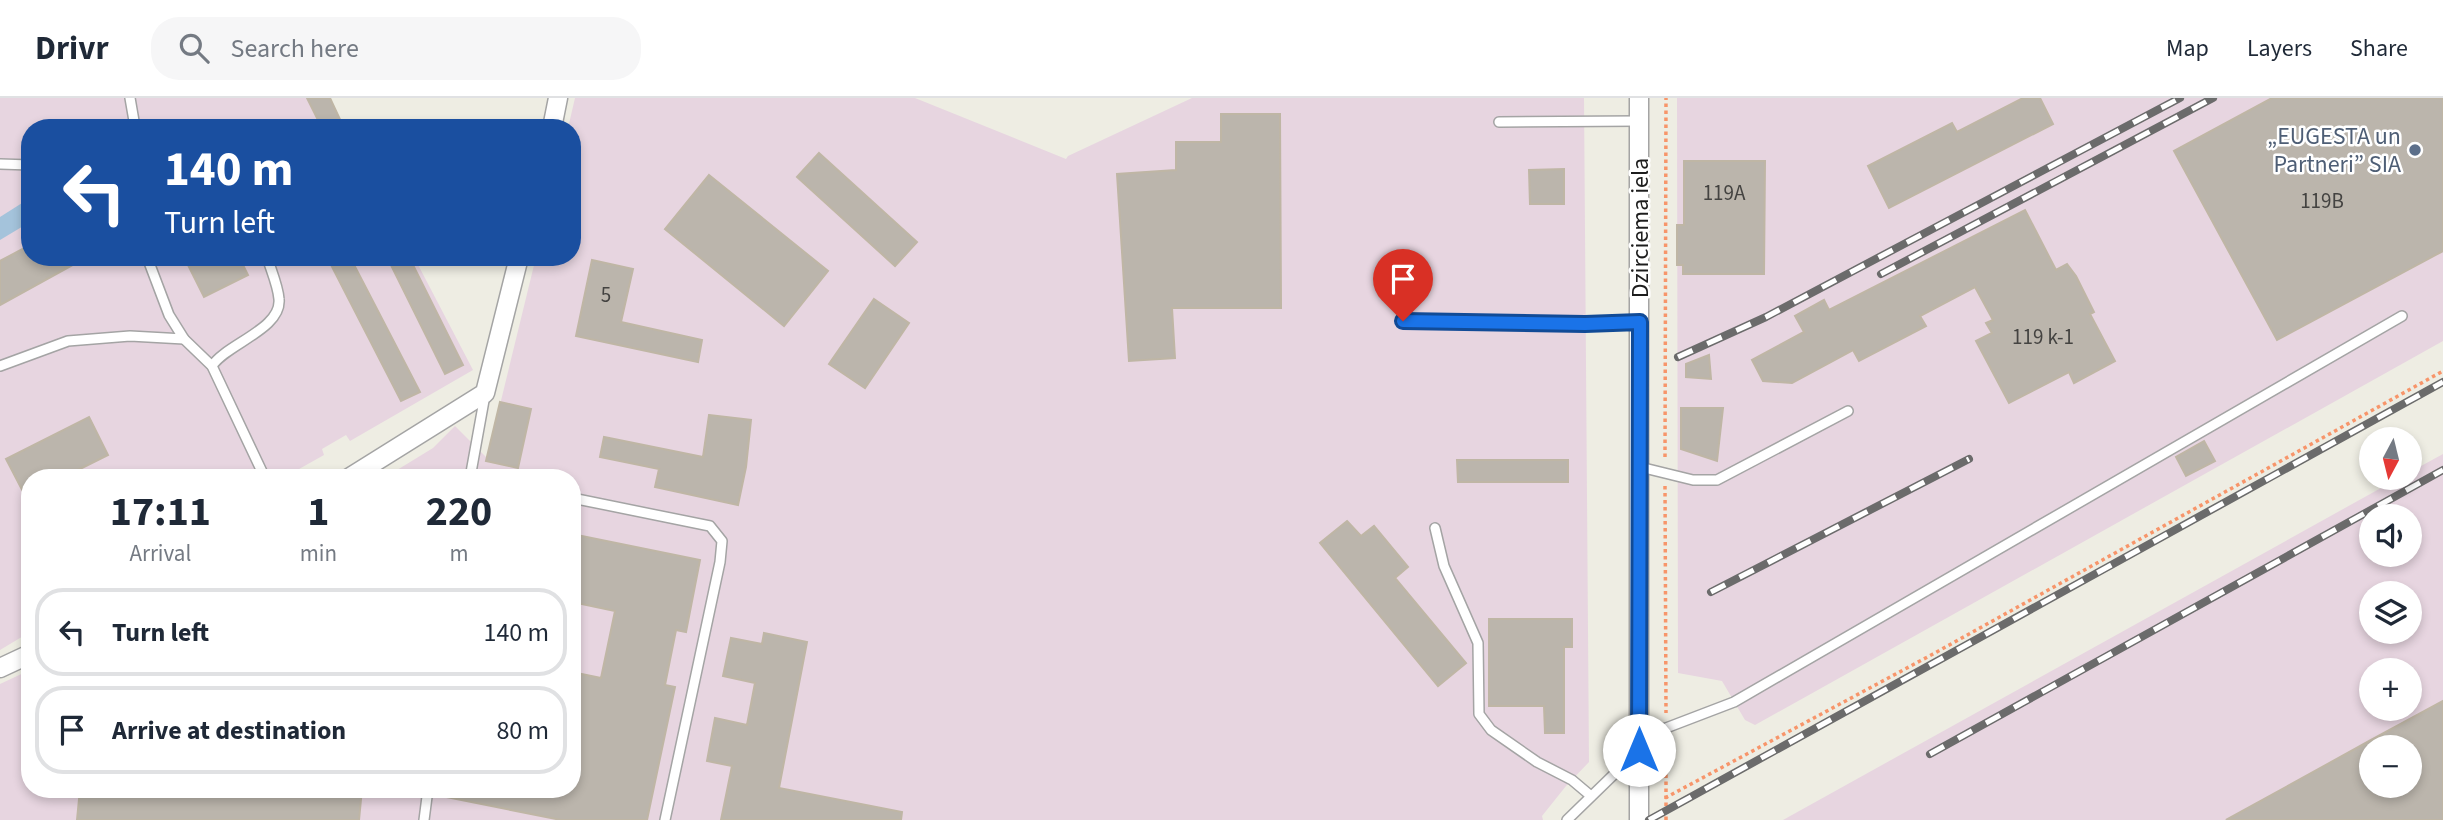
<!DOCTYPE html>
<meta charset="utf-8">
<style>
:root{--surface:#fff;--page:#f6f6f7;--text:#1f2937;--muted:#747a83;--line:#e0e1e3}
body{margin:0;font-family:"Source Sans 3",sans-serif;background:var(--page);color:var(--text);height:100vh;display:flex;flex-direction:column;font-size:26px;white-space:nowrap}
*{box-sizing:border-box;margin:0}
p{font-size:23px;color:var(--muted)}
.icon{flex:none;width:38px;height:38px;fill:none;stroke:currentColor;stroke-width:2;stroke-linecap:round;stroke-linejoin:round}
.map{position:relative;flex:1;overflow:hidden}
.drawer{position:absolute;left:21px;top:371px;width:560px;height:329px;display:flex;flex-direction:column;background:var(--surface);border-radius:28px;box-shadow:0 4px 10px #0003}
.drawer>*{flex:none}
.banner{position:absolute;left:21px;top:21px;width:560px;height:147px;border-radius:28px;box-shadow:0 4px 10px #0003;background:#1a4fa0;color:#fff;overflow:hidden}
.needle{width:46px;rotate:187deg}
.fabs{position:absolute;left:2359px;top:329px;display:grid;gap:14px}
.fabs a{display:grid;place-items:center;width:63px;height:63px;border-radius:50%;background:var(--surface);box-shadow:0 4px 10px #0003;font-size:35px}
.pin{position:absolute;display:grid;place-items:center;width:60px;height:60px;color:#fff;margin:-72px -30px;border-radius:50% 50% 50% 0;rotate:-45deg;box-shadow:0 0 7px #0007}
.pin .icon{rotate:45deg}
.me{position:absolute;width:77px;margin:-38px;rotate:0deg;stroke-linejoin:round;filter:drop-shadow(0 0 5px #0008)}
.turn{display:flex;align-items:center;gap:24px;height:147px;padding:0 28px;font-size:32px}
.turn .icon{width:91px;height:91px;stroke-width:2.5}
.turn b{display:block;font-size:49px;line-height:60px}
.eta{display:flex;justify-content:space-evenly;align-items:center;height:119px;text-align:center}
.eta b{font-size:42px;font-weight:700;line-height:49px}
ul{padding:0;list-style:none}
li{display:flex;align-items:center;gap:21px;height:88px;margin:0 14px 10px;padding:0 14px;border:4px solid var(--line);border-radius:28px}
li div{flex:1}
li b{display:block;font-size:26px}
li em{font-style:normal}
header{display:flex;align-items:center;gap:42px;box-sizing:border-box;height:98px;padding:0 35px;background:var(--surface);border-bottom:2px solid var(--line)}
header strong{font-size:33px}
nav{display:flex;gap:38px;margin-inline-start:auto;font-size:24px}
.search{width:490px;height:63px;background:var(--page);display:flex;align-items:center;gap:18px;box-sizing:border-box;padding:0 24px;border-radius:28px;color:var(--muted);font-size:26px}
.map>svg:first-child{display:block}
.industrial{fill:#e7d5e0;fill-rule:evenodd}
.water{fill:#a4c3db}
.building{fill:#bbb5ac;stroke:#bfb6a5;stroke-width:2;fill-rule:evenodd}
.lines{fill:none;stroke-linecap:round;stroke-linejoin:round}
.lane-casing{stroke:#a4a4a4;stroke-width:12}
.street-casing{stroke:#a4a4a4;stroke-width:21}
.path{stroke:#f7956a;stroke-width:3.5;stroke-dasharray:3.5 3.5;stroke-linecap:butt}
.lane{stroke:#fff;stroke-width:9}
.street{stroke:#fff;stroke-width:18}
.rail-casing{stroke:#6b6b6b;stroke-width:8}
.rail{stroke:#fff;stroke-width:5;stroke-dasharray:16;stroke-linecap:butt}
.route-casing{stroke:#114b97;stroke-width:18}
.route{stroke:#1a73e8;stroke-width:12}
.service-dot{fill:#5c6f8a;stroke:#fff;stroke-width:2.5}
.labels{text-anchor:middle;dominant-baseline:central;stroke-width:5;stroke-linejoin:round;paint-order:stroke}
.number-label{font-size:21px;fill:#444341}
.service-label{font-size:24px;fill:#4e5e75;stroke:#fff;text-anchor:end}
.street-label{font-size:24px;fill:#1d1d1d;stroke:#fff}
</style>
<header>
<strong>Drivr</strong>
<div class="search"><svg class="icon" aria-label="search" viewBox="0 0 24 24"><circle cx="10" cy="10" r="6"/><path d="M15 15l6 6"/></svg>Search here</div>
<nav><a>Map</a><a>Layers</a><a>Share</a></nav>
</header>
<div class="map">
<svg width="2443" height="722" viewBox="0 0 2443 722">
<rect width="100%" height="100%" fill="#eeede3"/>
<g class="industrial">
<polygon points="0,0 330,0 345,30 30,30 30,159 414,159 473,272 350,343 346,337 322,351 324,357 283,380 30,380 30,534 0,552"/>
<polygon points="575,0 915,0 1066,61 1068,58 1192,0 1584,0 1589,664 1566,688 1542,718 1543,722 0,722 0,586 30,572 30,691 572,691 572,380 384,380 433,350 455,328 487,360 536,159 572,159 572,30 568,30"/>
<polygon points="1677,0 2443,0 2443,243 1755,627 1745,622 1722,583 1678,575"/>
<path d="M2443,356V722H1783L2399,380H2410V374ZM2371,418H2410V457H2371ZM2371,495H2410V534H2371ZM2371,572H2410V611H2371ZM2371,649H2410V688H2371Z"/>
</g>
<polygon class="water" points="30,100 30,124 0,142 0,119"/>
<g class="building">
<polygon points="307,0 330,0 344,30 322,30"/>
<polygon points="2023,0 2040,0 2053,26 1889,110 1868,68 1952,25 1957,34"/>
<polygon points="2272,0 2443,0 2443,153 2277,242 2174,53"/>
<polygon points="1221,16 1280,16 1281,210 1172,210 1175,260 1129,263 1117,76 1176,72 1176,44 1221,44"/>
<polygon points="819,55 917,144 895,168 797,79"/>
<polygon points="1684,63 1765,63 1764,176 1683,176 1683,167 1677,167 1677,127 1684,127"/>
<polygon points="1564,71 1564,106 1530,106 1529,72"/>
<polygon points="709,77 828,173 784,228 665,131"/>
<polygon points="2025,112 2056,172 2067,166 2076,178 2094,214 2090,216 2115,263 2074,285 2069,274 2009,305 1976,243 1992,235 1986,225 1993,222 1975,189 1920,218 1926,228 1859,263 1853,252 1792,285 1763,283 1752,262 1804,234 1795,218 1824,202 1829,212"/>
<polygon points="30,147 30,159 87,159 0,207 0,163"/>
<polygon points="184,159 239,159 248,177 204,199"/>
<polygon points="327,159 350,159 420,294 401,303"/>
<polygon points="387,159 409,159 463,267 445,276"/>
<polygon points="592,162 633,171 621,224 702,242 698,264 576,238"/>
<polygon points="874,201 909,225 865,290 829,266"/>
<polygon points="1709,257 1711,281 1686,279 1686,266"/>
<polygon points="500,304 531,311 518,370 486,363"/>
<polygon points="1681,310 1723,310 1717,363 1681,351"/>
<polygon points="709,317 751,322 746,369 738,407 655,389 659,371 600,359 604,339 703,359"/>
<polygon points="89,319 108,357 62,380 30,380 30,407 6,361"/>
<polygon points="2204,343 2215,363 2186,378 2176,359"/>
<polygon points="1457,362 1568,362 1568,384 1458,384"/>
<polygon points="1347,423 1361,438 1374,428 1408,469 1395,480 1466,565 1438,588 1320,445"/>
<polygon points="572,436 700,462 686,534 676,532 665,587 675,589 647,722 561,722 446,699 447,691 572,691 572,574 601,580 615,513 572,504"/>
<polygon points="1489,521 1572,521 1572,549 1564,549 1564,635 1545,635 1544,608 1489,608"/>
<polygon points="764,535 807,544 779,690 902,714 901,722 721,722 732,668 707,663 715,620 747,627 755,585 723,578 731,540 762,546"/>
<path d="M2443,603V722H2226L2371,642ZM2371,649H2410V688H2371Z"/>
<polygon points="80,691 362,691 359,722 77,722"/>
</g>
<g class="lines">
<defs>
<g id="lane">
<polyline points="130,0 134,23 132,30"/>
<polyline points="1499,24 1639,23"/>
<polyline points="0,66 30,67"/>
<polyline points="147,159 169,217 184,241 212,268 265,380"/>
<polyline points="1403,223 1585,226 1640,224"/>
<polyline points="0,268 68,243 130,238 184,241"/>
<path d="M212,268C226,246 282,231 279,201C278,188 271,172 267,159"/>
<polyline points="1640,369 1693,382 1717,382 1848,313"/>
<polyline points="470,380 485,297"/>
<polyline points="572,400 710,428 722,443 720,464 665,722"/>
<polyline points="1435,430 1444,468 1478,545 1479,616 1491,632 1537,664 1572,682 1591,698"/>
<polyline points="1639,638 1666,630 1734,604 2402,218"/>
<polyline points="424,722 428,691"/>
<polyline points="1567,722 1638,653"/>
</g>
<g id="street">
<polyline points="552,30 558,0"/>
<polyline points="349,380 485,295 519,159"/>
<polyline points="0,570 30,556"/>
<polyline points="1639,722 1639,0"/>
</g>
</defs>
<use href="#lane" class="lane-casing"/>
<use href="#street" class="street-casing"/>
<g class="path">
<polyline points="1665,359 1666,0"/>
<polyline points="1665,388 1666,615"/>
<polyline points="1665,700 1933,556 2443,273"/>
<polyline points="1666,722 1666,644"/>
</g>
<use href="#lane" class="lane"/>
<use href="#street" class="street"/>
<defs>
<g id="rail">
<polyline points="1881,176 2213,0"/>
<polyline points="1678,259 1766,219 2180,0"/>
<polyline points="1711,494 1969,361"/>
<polyline points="1930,656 2443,372"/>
<polyline points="1649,722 2443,284"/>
</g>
</defs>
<use href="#rail" class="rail-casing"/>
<use href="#rail" class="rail"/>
</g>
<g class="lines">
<defs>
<polyline id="route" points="1403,223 1585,226 1640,224 1639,652"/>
</defs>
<use href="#route" class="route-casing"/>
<use href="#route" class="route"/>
</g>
<circle class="service-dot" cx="2415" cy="52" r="7"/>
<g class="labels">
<g class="number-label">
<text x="1724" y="95">119A</text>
<text x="2322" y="103">119B</text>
<text x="606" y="197">5</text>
<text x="2043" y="239">119 k-1</text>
</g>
<g class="service-label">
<text x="2401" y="38">„EUGESTA un<tspan x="2401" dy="28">Partneri” SIA</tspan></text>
</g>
<g class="street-label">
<text transform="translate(1640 130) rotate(-90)">Dzirciema iela</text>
</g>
</g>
</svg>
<div class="fabs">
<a><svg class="needle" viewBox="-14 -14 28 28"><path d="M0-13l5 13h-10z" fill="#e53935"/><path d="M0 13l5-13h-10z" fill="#747a83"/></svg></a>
<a><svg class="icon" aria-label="sound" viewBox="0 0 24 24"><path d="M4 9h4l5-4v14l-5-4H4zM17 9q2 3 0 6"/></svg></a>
<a><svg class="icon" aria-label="layers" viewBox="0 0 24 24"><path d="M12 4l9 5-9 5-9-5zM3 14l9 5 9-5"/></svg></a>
<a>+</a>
<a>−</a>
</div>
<div class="pin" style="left:1403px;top:223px;background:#d93025"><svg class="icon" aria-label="arrive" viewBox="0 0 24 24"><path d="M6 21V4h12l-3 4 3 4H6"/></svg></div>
<svg class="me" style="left:1639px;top:652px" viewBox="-20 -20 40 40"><circle r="19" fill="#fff"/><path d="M0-13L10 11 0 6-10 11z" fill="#1a73e8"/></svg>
<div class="banner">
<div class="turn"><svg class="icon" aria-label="left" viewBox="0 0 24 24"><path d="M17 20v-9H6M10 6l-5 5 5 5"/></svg><div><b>140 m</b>Turn left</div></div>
</div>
<section class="drawer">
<div class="eta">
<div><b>17:11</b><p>Arrival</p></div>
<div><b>1</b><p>min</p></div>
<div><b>220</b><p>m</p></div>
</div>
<ul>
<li><svg class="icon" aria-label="left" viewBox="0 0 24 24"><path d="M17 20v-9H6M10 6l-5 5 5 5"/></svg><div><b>Turn left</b></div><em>140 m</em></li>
<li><svg class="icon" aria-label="arrive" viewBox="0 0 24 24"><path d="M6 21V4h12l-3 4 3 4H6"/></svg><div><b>Arrive at destination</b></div><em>80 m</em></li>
</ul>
</section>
</div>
